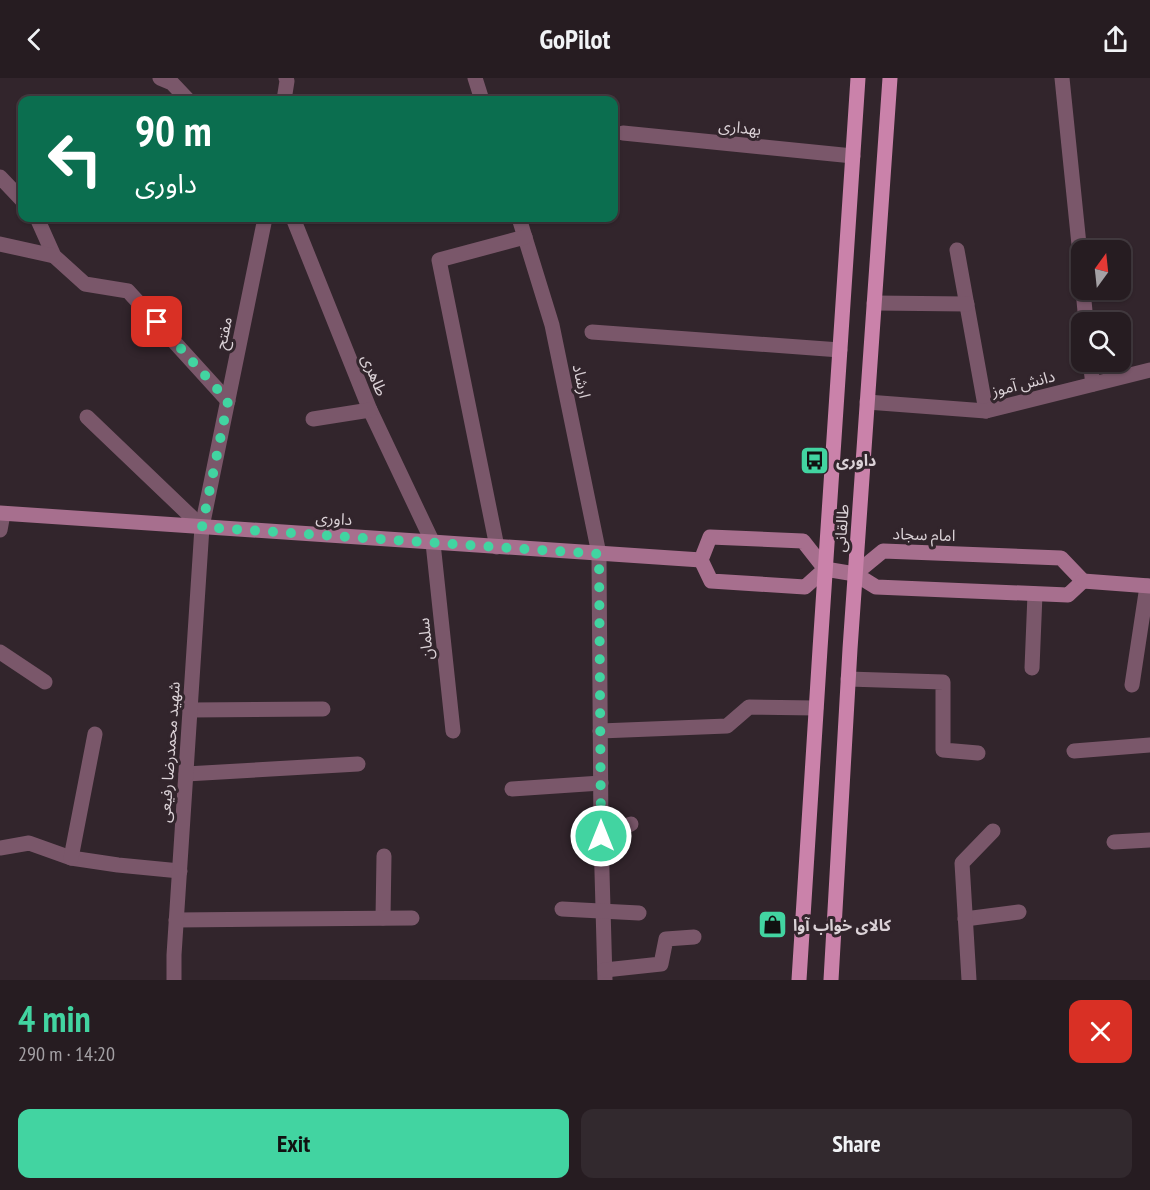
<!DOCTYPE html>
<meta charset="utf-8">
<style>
:root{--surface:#261c21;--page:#32292e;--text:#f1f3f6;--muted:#a4a1a5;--line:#423a3f;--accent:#42d4a1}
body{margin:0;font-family:"PT Sans Narrow","Noto Sans Arabic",sans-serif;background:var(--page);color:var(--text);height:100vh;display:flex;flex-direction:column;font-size:22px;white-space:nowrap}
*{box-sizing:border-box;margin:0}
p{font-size:20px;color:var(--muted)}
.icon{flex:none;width:33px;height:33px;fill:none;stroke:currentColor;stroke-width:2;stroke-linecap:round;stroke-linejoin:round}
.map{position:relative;height:902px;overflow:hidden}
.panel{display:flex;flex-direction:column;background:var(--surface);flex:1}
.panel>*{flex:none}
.banner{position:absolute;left:18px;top:18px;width:600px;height:126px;border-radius:12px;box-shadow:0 2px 4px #0004,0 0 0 2px var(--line);background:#0b6e4f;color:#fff;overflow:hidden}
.needle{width:39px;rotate:15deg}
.tools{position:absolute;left:1071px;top:162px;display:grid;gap:12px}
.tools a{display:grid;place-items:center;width:60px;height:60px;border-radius:12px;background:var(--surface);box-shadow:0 2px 4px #0004,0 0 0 2px var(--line);font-size:30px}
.pin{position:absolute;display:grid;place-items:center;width:51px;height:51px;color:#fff;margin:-26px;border-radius:12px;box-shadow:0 3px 9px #0006}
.me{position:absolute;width:66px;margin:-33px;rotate:0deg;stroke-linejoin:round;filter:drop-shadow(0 0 4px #0008)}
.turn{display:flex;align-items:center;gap:21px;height:126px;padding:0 18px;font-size:27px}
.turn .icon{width:78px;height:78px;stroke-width:2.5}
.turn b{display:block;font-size:42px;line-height:51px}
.round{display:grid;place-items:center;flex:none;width:63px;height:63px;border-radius:12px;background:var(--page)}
.head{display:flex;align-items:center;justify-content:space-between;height:102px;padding:0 18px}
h1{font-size:36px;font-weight:700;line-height:45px;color:var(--accent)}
.cta{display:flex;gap:12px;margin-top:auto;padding:12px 18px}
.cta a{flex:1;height:69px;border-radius:12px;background:var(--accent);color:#111;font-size:24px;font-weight:700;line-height:69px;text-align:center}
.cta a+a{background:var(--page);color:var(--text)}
header{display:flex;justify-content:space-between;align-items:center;height:78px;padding:0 18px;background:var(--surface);font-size:27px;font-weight:700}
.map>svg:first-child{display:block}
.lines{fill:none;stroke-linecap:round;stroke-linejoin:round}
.street{stroke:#7a576a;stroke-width:15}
.secondary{stroke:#a76f8e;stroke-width:15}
.primary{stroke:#ca82aa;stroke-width:15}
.route{stroke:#42d4a1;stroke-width:10;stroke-dasharray:0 18}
.labels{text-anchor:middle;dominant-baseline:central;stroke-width:6;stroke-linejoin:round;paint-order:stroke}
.street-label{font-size:16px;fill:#dbd2d7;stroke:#32252c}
.poi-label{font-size:16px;font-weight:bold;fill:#dbd2d7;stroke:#32252c;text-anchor:start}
</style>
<header><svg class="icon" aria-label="back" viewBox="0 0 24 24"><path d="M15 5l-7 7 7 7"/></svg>GoPilot<svg class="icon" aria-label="share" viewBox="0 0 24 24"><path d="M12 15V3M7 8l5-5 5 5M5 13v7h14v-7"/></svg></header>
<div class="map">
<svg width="1150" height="902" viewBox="0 0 1150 902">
<rect width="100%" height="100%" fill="#32252c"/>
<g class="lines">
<g class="street">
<polyline points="160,0 172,5 188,22"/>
<polyline points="475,0 482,22"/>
<polyline points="1062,0 1082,196"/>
<polyline points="284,22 287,3 286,0"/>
<polyline points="623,55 853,78"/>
<polyline points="0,99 22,122"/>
<polyline points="37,140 54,178 85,206 128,213 228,323"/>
<polyline points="293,140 370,332 433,465 453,653"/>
<polyline points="519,140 552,247 599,476 601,758 605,902"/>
<polyline points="0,166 54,178"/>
<polyline points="957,172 986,333"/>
<polyline points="1083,212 1086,244"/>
<polyline points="874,225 967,226"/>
<polyline points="592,254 840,272"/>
<polyline points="1090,284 1093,306"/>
<polyline points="867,324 986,333 1150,292"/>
<polyline points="87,339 202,449"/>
<polyline points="313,341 370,332"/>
<polyline points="0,452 3,436"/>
<polyline points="497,469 439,182 525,159"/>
<polyline points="0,574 45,604"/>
<polyline points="1032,590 1035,516"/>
<polyline points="848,601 943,604 943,672 978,675"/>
<polyline points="1132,607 1147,508"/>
<polyline points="190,632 323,631"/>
<polyline points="600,653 727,648 749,629 816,630"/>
<polyline points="1074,673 1150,667"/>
<polyline points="186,696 358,686"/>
<polyline points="512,711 601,705"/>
<polyline points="601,758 631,746"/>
<polyline points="1114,764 1150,762"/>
<polyline points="0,770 29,765 71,780 118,787 180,793"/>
<polyline points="71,780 95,656"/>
<polyline points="562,831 639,835"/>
<polyline points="383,840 384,778"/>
<polyline points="965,841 1019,834"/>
<polyline points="176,842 412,840"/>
<polyline points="605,892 661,886 666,861 694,859"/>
<polyline points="174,902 174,877 202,449 265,140"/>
<polyline points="969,902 962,785 993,753"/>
</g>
<g class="secondary">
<polyline points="0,435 701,482"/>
<polyline points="825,491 805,509 711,503 701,482 710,459 803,463 825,491 855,496 876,509 1068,517 1083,503 1061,480 883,473 855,496"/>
<polyline points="1083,503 1150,508"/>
</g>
<g class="primary">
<polyline points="799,902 820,571 858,0"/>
<polyline points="831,902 850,571 890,0"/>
</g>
</g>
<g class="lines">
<polyline class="route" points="157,244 228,323 202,449 599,476 601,758"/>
</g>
<defs>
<symbol id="bus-square" viewBox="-11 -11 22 22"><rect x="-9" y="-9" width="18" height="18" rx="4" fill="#42d4a1" stroke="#32252c"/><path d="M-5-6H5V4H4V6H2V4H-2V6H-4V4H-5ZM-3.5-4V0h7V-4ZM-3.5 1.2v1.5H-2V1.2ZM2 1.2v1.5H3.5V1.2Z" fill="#111"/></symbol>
<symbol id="shop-square" viewBox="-11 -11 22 22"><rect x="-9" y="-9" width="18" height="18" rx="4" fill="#42d4a1" stroke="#32252c"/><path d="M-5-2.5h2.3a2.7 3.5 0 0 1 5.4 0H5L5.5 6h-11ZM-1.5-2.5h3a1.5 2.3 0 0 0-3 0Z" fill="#111"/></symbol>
</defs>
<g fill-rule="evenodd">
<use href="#bus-square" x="798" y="366" width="33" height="33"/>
<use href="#shop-square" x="756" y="830" width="33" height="33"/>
</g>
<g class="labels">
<g class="street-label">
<text transform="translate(740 49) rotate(6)">بهداری</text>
<text transform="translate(223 255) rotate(-79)">مفتح</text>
<text transform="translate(375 297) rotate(68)">طاهری</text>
<text transform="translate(582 303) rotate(78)">ارشاد</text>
<text transform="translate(1023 305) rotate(-14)">دانش آموز</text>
<text transform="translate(334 440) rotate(4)">داوری</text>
<text transform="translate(841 450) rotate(-86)">طالقانی</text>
<text transform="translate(924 456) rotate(2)">امام سجاد</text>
<text transform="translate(425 561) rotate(-96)">سلمان</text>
<text transform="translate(169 674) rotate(-86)">شهید محمدرضا رفیعی</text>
</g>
<g class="poi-label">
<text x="836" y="382">داوری</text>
<text x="793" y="847">کالای خواب آوا</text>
</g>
</g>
</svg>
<div class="tools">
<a><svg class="needle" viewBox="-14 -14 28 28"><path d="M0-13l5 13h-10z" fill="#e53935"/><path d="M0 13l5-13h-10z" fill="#a4a1a5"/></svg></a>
<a><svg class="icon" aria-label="search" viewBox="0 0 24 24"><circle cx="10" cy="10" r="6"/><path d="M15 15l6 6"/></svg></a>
</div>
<div class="pin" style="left:157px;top:244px;background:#d93025"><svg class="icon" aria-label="arrive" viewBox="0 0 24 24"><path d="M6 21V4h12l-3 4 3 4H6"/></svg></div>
<svg class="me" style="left:601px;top:758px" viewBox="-20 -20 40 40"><circle r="17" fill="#42d4a1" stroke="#fff" stroke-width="3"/><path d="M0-11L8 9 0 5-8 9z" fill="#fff"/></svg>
<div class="banner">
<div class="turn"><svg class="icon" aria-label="left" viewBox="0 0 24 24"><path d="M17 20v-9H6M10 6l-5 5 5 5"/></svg><div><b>90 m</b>داوری</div></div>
</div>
</div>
<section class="panel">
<div class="head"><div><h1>4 min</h1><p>290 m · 14:20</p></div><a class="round" style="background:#d93025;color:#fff"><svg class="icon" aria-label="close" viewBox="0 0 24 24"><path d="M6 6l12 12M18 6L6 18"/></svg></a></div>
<div class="cta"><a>Exit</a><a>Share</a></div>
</section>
